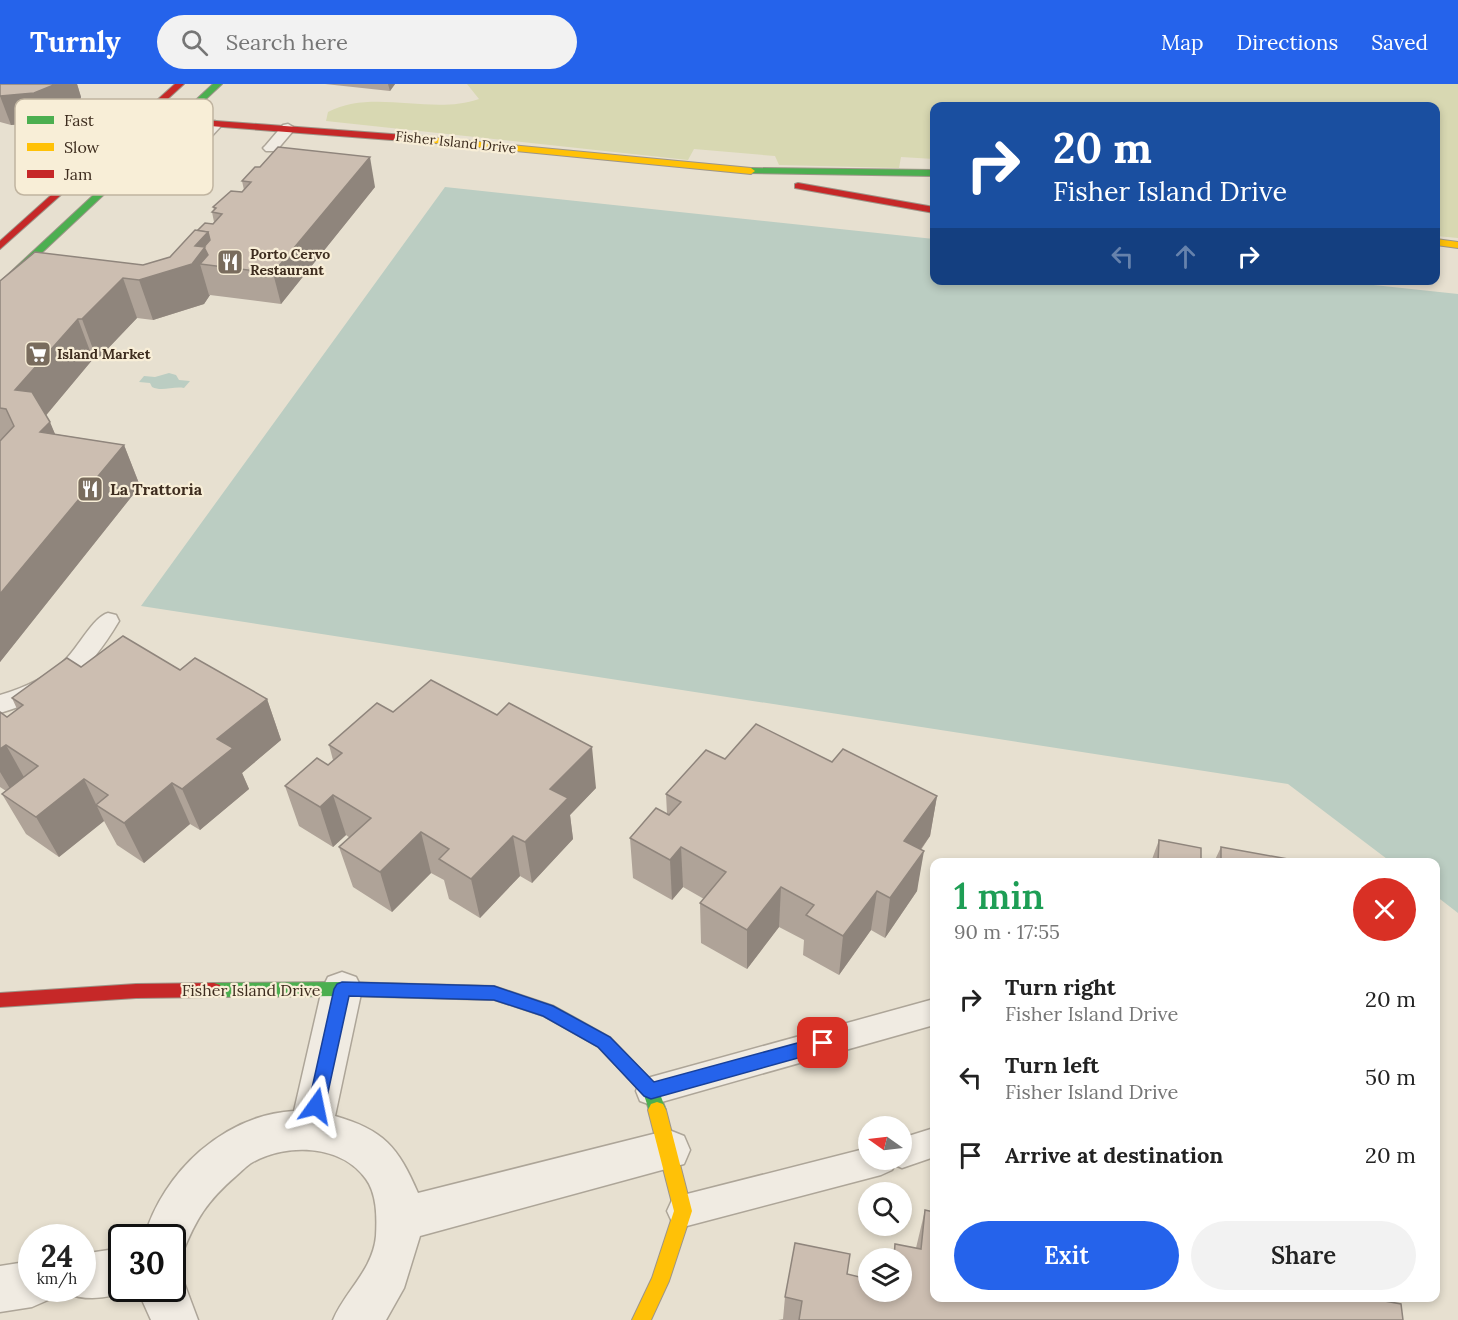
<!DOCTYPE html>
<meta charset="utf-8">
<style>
:root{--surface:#fff;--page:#f2f2f2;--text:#222;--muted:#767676;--accent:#2563eb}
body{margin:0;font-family:Lora,serif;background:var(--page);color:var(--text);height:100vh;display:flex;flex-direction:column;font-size:22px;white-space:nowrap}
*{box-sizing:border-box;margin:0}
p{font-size:20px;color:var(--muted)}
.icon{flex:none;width:33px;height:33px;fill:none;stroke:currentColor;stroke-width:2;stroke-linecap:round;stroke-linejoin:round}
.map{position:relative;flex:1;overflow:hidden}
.side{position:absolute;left:930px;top:774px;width:510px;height:444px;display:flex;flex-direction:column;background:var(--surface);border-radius:12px;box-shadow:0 3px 9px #0003}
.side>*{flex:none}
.hud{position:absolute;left:930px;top:18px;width:510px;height:183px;border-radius:12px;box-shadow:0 3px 9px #0003;background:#1a4fa0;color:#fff;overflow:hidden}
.needle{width:39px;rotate:284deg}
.fabs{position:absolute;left:858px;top:1032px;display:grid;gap:12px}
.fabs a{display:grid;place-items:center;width:54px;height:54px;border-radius:50%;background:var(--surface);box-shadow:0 3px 9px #0003;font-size:30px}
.speed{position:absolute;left:18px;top:1140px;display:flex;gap:12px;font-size:30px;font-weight:700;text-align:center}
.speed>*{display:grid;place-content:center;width:78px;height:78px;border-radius:50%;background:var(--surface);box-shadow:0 3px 9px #0003;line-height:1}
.speed small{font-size:15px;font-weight:400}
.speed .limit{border:3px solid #111;border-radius:9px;background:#fff;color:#111}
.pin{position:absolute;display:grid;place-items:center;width:51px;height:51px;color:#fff;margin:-26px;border-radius:12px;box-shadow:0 3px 9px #0006}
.me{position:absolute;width:66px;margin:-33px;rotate:12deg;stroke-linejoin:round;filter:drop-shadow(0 0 4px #0008)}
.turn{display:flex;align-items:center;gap:21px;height:126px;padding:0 24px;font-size:27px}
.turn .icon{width:78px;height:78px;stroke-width:2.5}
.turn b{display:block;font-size:42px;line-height:51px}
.lanes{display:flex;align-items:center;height:57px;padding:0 24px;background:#0003;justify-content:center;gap:30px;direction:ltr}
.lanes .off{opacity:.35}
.round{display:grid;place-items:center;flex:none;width:63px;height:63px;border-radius:32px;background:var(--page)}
.summary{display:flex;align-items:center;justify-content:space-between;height:102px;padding:0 24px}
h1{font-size:36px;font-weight:600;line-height:45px;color:#1e9e55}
.cta{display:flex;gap:12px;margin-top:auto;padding:12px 24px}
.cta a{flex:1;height:69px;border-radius:36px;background:var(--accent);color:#fff;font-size:24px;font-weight:600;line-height:69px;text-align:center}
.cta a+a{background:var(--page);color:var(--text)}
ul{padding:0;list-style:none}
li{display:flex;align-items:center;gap:18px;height:78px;padding:0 24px}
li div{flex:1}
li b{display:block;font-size:22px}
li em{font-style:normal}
header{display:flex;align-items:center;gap:36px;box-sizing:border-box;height:84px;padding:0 30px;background:var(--accent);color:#fff}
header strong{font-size:28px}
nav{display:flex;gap:33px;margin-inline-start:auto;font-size:21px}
.search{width:420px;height:54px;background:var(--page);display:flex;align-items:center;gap:15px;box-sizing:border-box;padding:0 21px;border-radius:33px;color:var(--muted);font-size:22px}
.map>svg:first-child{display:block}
.green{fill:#d8d8b2}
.water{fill:#bbcdc2}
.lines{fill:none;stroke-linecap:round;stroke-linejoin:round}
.lane-casing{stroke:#ada598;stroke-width:3}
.street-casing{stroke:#ada598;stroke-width:3}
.fast-casing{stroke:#9d9588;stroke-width:2}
.slow-casing{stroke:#9d9588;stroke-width:2}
.jam-casing{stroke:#9d9588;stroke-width:2}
.lane{fill:#f0ebe2;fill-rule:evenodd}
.street{fill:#f0ebe2;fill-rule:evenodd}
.fast{fill:#4caf50;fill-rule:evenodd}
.slow{fill:#ffc107;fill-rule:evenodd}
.jam{fill:#c62828;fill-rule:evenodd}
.wall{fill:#afa398}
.shaded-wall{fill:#8f857c}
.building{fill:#ccbeb1;stroke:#8f857c;stroke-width:1.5}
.route{fill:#2563eb;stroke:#184099;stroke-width:1.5}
.labels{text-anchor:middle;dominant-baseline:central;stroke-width:4.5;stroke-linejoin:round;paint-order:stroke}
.far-street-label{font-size:14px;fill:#3e2d1f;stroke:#f8eed7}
.far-poi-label{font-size:14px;font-weight:bold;fill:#3e2d1f;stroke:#f8eed7;text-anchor:start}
.poi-label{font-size:16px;font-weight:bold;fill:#3e2d1f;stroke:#f8eed7;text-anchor:start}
.street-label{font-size:16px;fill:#3e2d1f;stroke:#f8eed7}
.key{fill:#f8eed7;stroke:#c0b4a0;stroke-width:1.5}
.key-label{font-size:16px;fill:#3e2d1f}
</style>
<header>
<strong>Turnly</strong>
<div class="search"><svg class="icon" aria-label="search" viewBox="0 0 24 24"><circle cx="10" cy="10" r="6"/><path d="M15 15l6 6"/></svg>Search here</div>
<nav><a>Map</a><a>Directions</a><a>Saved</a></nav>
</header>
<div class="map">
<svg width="1458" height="1236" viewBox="0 0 1458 1236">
<rect width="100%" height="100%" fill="#e7e0d0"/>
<path class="green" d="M467,0H1458V154L1436,152V22H934V75L901,73L899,84L779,81L775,72L694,65L688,76L326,37L328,28C374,4 431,32 479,15Z"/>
<g class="water">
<polygon points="445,103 934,155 934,196 1327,196 1458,210 1458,829 1436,812 1436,778 1391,778 1288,700 141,522"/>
<path d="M169,289L176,291L179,296L190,297L184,304C173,302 162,308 152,303L150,299L139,298L144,292L155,293Z"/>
</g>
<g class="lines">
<defs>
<g id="lane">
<path d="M215,37L222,41L209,55H199L196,52C201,45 207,38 215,37Z"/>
<polygon points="288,40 295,44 293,47 276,67 266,67 263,64 266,61 283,41"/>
<path d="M108,529L116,531L119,537C87,591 60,611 0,629V611C24,604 47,594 65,576C78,564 93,533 108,529Z"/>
<polygon points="934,915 934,941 651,1021 640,1017 636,1007 640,997 651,993"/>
<polygon points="934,1044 934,1073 902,1084 895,1081 892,1086 881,1091 683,1143 672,1138 667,1127 672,1116 683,1111 868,1064 868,1076 902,1076 902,1054"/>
</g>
<g id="street">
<path d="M342,888L356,893L362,905L335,1032C384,1046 398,1063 418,1109L669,1046L684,1052L690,1066L684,1080L420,1152L404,1204L386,1236H333C345,1207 373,1186 376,1152C377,1133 377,1110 366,1095C341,1060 287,1059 253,1078C247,1081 241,1088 236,1092C207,1117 196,1135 182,1170L172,1173V1154H144C163,1088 224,1031 294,1027L322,905L328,893Z"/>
<path d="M122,1164V1204H134C112,1214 88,1218 66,1209L64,1204H82V1170Z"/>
<polygon points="32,1177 32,1204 53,1204 48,1216 32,1223 0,1228 0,1182"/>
<polygon points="172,1185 180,1188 198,1236 151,1236 142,1216 141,1204 172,1204"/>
</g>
<g id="fast">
<polygon points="213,0 222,0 3,205 0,206 0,198"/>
<polygon points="751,84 934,86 934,92 748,89 748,85"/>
<polygon points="342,898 494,902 554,922 610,953 657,1002 666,1026 663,1032 657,1034 651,1032 644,1011 598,963 543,932 494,916 342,912 214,913 208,911 206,906 208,901 214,899"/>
</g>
<g id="slow">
<polygon points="418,52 751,84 755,87 751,90 415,57 415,53"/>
<polygon points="1436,155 1458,158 1458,164 1436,161"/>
<polygon points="657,1018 663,1020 666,1026 692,1127 669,1197 651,1236 632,1236 652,1194 674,1127 648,1026 651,1020"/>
</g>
<g id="jam">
<polygon points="175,0 184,0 149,32 418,52 422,55 418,58 144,37 0,165 0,157"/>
<polygon points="798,99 934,123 934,129 795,104 795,100"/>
<polygon points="214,899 220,901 222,906 220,911 214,913 136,914 0,923 0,909 136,900"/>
</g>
</defs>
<use href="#lane" class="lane-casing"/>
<use href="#street" class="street-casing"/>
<use href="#fast" class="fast-casing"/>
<use href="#slow" class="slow-casing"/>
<use href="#jam" class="jam-casing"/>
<use href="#lane" class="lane"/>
<use href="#street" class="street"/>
<use href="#fast" class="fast"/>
<use href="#slow" class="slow"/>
<use href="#jam" class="jam"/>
</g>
<g class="wall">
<polygon points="0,0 77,0 81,13 79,19 72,26 44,38 11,41 0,38"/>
<polygon points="325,0 395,0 390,7"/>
<polygon points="242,97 375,103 281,220 210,211 204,220 153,236 137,234 97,276 93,275 46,331 55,350 124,361 140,402 0,578 0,197 143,181 170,173 197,147 213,140 214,138 212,128 214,126 213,123 242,108 244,106"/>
<polygon points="81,583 180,586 267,615 281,656 242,689 249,705 200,746 190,740 144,779 117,761 104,737 59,773 26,750 2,710 6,707 0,703 0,628 7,633 17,625 12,614"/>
<polygon points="393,628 596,704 570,731 573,755 532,799 520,792 480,834 449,815 444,796 431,789 392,828 353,803 339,763 350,754 346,751 333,763 299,742 285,702 328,681 333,676 329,661"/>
<polygon points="725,675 832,678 937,712 930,752 921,766 917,807 885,854 871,846 839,891 803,871 804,856 779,843 747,885 701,859 700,819 704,815 683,803 672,816 633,794 630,754 667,730 666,710"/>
<polygon points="1159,756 1201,775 1214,778 1221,763 1293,778 1151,778"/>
<polygon points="925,1126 934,1214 1403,1236 778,1236 783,1235 785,1213 847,1190 902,1208 902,1174 892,1174 895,1160 916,1164"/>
</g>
<g class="shaded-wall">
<polygon points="56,0 77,0 81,13 79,19 72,26 44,38 11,41 0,12"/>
<polygon points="388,0 395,0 390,7"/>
<polygon points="370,73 375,103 281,220 273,189"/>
<polygon points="208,148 218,182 200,180 209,211 210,211 204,220 153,236 139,196 195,162"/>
<polygon points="123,194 137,234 97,276 82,235"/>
<polygon points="78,235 93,275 33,347 15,306"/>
<polygon points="50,338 67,379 40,348"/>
<polygon points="124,361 140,402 0,578 0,510"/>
<polygon points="267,615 281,656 242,689 249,705 200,746 182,705 217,655"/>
<polygon points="6,661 29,702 15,713 0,688 0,665"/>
<polygon points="592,663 596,704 570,731 573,755 532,799 525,758 550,705"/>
<polygon points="84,695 104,737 59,773 36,733"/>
<polygon points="172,699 190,740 144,779 124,739"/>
<polygon points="333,711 346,751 333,763 320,723"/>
<polygon points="937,712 930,752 898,797 904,757"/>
<polygon points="421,748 431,789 392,828 380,788"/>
<polygon points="513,752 520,792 480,834 471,795"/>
<polygon points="681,763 683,803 672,816 670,776"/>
<polygon points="924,767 917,807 885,854 890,814"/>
<polygon points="781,803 779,843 747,885 747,846"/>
<polygon points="877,807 871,846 839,891 843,852"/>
</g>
<g class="building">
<polygon points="0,0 56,0 34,9 0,12"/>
<polygon points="278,63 370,73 273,189 200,180 208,171 204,163 210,156 208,148 197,147 205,139 213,140 222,130 212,128 216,124 213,123 231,107 242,108 251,98 242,97 255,83 260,83"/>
<polygon points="195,146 208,148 195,162 205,163 192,180 139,196 123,194 82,235 78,235 15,306 32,308 50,338 40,348 124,361 0,510 0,357 14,342 6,325 0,324 0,197 35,168 143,181 170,173"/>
<polygon points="123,552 180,586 195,574 267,615 217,655 233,664 182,705 172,699 124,739 96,721 108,711 84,695 36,733 2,710 38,682 6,661 0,665 0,628 7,633 23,621 12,614 67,574 81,583"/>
<polygon points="431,596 497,631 509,619 592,663 550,705 568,714 525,758 513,752 471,795 439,775 449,765 421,748 380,788 339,763 371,734 333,711 320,723 285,702 317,674 328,681 342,669 329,661 377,619 393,628"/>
<polygon points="756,640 832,678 843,665 937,712 904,757 924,767 890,814 877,807 843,852 806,831 814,821 781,803 747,846 700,819 726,788 681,763 670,776 630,754 656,724 669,731 681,718 666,710 706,666 725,675"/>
<polygon points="1159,756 1201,764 1201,775 1218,778 1158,778"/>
<polygon points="1221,763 1293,776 1293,778 1221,778"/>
<polygon points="925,1126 934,1128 934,1214 1368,1214 1401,1220 1403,1236 799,1236 802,1217 785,1213 795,1159 850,1170 847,1190 868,1195 868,1208 902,1208 902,1174 894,1174 895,1160 921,1165"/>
</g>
<polygon class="route" points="342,898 494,902 553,922 610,953 654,998 823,952 829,954 831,959 829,964 823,967 651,1015 644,1012 598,963 543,932 494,916 349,912 325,1022 323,1027 316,1030 310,1027 308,1022 334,905 337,900"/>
<defs>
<symbol id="restaurant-square" viewBox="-11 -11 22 22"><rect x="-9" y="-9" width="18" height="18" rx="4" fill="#796c5d" stroke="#f8eed7"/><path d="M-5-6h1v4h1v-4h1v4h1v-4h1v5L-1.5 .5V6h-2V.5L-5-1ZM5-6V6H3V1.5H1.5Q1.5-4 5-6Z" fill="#fff"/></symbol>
<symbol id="supermarket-square" viewBox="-11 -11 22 22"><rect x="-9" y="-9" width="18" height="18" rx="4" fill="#796c5d" stroke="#f8eed7"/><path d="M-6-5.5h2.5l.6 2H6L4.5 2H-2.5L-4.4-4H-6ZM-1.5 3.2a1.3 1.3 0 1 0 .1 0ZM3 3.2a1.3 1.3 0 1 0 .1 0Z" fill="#fff"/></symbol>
</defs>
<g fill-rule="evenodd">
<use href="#restaurant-square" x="215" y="163" width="30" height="30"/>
<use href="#supermarket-square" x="23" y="255" width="30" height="30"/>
<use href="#restaurant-square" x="75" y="390" width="30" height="30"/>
</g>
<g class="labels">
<g class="far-street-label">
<text transform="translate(456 58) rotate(6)">Fisher Island Drive</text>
</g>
<g class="far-poi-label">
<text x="250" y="170">Porto Cervo<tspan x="250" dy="16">Restaurant</tspan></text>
<text x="57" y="270">Island Market</text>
</g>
<g class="poi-label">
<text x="110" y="405">La Trattoria</text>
</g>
<g class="street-label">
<text x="251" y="906">Fisher Island Drive</text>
</g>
</g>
<rect x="15" y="15" width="198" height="96" rx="9" class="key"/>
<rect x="27" y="32" width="27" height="8" fill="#4caf50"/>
<rect x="27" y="59" width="27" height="8" fill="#ffc107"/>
<rect x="27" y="86" width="27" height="8" fill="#c62828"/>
<g class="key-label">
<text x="64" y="42">Fast</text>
<text x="64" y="69">Slow</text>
<text x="64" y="96">Jam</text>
</g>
</svg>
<div class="fabs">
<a><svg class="needle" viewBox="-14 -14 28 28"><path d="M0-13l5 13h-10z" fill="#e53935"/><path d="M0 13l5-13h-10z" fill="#767676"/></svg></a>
<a><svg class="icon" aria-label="search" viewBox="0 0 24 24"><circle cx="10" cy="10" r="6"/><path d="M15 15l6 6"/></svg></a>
<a><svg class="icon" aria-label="layers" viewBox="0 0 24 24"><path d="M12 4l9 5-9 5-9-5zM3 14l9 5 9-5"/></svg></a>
</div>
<div class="speed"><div>24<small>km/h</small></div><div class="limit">30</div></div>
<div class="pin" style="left:823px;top:959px;background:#d93025"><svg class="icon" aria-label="arrive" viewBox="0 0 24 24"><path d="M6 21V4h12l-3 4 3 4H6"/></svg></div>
<svg class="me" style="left:316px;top:1022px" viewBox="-20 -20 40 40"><path d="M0-17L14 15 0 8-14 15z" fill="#2563eb" stroke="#fff" stroke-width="4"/></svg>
<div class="hud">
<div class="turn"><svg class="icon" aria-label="right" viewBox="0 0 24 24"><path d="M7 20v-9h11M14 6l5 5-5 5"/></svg><div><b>20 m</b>Fisher Island Drive</div></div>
<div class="lanes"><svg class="icon off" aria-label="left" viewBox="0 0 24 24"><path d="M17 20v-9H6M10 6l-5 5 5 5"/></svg><svg class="icon off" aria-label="ahead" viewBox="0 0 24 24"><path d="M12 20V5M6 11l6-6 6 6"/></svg><svg class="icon" aria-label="right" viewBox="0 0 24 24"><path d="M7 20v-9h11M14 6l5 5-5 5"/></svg></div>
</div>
<section class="side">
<div class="summary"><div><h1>1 min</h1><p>90 m · 17:55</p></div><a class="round" style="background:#d93025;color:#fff"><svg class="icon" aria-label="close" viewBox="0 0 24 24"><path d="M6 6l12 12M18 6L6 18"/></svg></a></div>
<ul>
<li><svg class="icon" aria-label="right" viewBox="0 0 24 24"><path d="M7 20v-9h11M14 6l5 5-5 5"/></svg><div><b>Turn right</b><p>Fisher Island Drive</p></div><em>20 m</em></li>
<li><svg class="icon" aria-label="left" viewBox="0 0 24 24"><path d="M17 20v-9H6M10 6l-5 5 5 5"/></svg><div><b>Turn left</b><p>Fisher Island Drive</p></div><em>50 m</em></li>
<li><svg class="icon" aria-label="arrive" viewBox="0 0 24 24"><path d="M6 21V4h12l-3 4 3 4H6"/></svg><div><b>Arrive at destination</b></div><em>20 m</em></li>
</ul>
<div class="cta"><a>Exit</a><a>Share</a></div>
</section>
</div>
